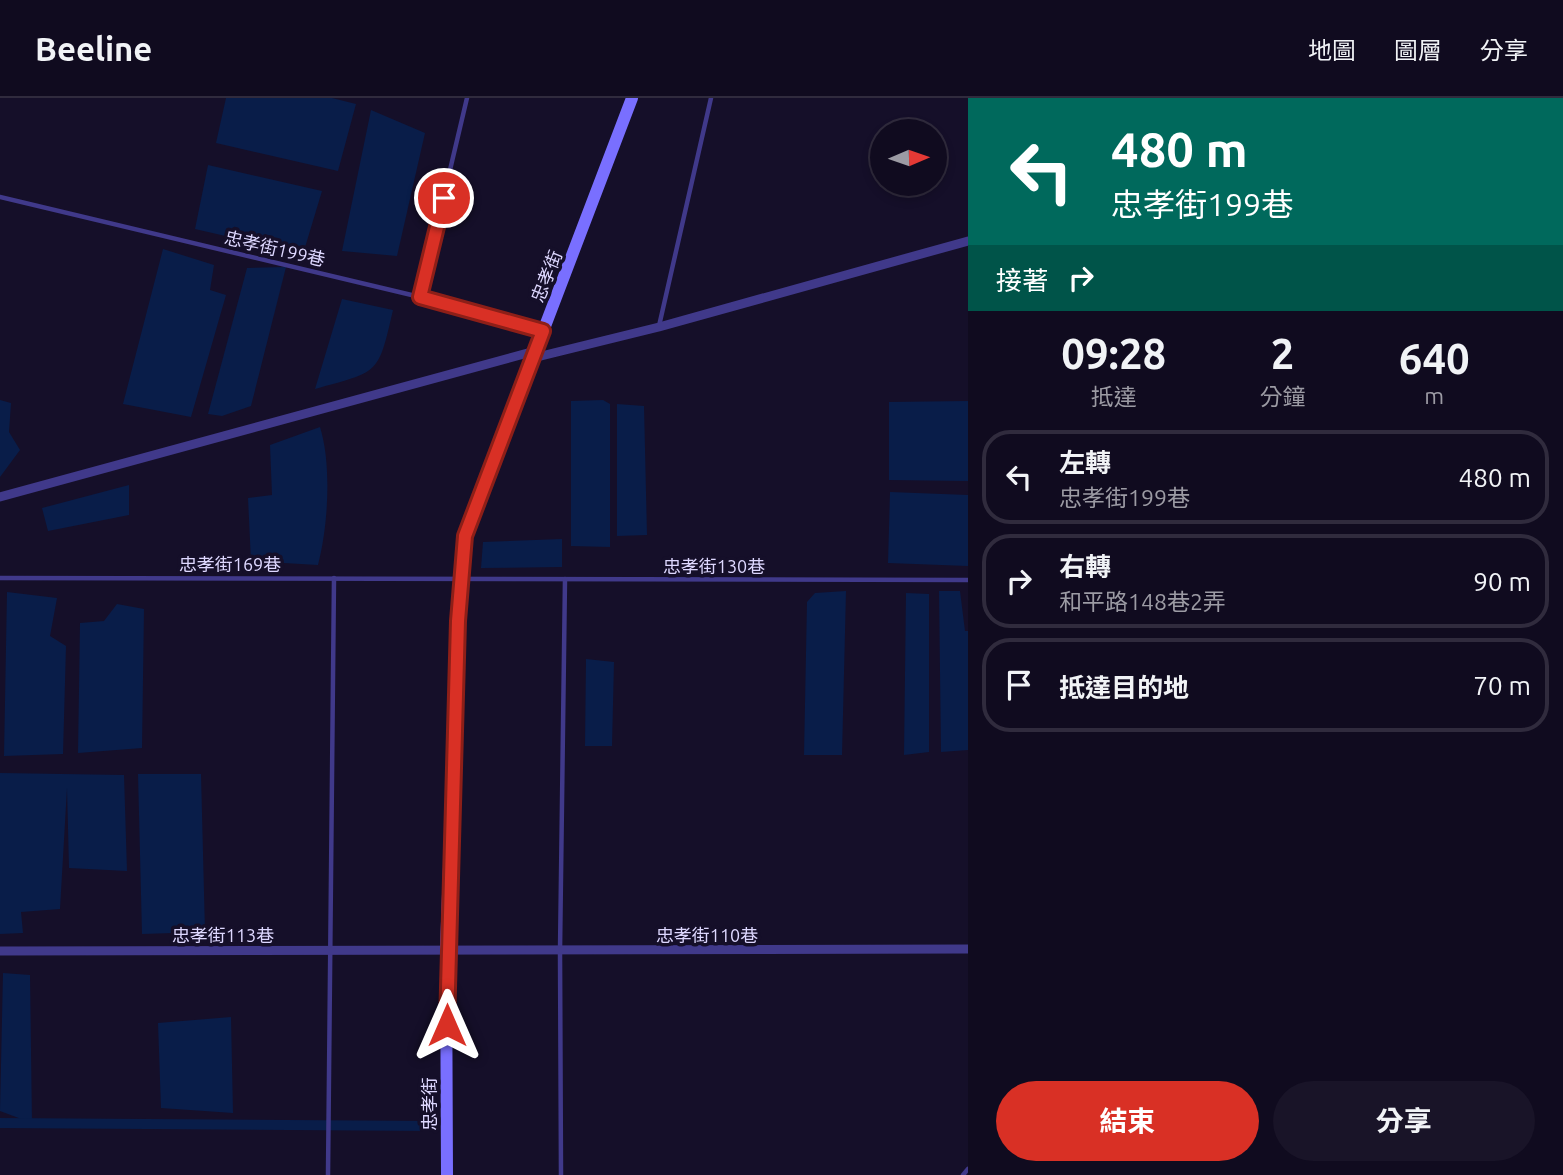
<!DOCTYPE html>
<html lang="zh-TW">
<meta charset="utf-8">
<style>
:root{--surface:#100b1f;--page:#191428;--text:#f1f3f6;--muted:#9c9ba4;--line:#302b3d;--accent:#d93025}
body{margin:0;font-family:Ubuntu,"Noto Sans TC",sans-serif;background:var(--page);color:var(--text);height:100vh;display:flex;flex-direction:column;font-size:26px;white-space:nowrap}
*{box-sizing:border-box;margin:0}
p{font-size:23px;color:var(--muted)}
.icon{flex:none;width:38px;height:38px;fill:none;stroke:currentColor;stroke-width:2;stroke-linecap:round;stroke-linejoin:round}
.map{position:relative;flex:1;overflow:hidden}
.side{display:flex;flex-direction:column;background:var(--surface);width:595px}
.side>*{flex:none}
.guide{background:#00695c;color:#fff;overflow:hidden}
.needle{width:46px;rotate:88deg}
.buttons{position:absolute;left:870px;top:21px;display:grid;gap:14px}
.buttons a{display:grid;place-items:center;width:77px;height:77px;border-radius:50%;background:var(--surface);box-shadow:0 4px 10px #0003,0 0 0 2px var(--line);font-size:35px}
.pin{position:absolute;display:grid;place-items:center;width:60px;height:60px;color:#fff;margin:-30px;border:4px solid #fff;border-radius:50%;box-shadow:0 2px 7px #0007}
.me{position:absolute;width:77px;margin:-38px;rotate:0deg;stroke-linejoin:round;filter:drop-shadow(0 0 5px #0008)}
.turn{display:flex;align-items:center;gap:24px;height:147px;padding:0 28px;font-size:32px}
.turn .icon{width:91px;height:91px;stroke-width:2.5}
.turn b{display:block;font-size:49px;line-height:60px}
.then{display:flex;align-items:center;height:66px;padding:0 28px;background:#0003;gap:14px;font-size:26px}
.eta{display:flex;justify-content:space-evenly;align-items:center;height:119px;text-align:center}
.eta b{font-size:42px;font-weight:700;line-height:49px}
.cta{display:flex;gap:14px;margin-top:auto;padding:14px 28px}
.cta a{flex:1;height:80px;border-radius:42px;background:var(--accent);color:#fff;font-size:28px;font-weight:700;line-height:80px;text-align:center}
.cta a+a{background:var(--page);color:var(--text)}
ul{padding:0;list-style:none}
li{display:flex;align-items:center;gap:21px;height:94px;margin:0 14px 10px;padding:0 14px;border:4px solid var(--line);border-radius:28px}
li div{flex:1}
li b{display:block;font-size:26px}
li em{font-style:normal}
header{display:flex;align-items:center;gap:42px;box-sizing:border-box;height:98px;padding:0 35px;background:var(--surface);border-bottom:2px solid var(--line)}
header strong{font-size:33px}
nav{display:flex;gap:38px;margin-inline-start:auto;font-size:24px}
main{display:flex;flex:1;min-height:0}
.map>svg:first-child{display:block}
.water{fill:#091d49}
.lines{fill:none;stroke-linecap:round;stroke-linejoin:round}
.canal{stroke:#091d49;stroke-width:10}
.lane{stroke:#40398a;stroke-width:4.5}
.street{stroke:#40398a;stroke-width:9}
.secondary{stroke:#796fff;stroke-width:12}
.route-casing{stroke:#8d1f18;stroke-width:18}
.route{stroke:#d93025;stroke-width:12}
.labels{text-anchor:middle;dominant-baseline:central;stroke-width:7;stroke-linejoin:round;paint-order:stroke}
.street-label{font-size:18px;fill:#ded8ff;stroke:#150f29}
</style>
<header>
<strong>Beeline</strong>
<nav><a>地圖</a><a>圖層</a><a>分享</a></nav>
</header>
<main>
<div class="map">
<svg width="968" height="1077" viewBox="0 0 968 1077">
<rect width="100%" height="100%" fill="#150f29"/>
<g class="water">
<polygon points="226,0 332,0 356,6 338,73 216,45"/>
<polygon points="371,12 425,35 397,158 342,153"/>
<polygon points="208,67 322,93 303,156 195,131"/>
<polygon points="163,151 214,167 210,192 226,197 191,319 123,306"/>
<polygon points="286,169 251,308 222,318 208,316 247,170"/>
<path d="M342,201L393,212C378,278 379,273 315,291Z"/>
<polygon points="0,302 11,305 9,334 20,352 0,379"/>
<polygon points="603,302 610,306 610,449 571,448 571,303"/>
<polygon points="968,303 968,383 889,382 889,304"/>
<polygon points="617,306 644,308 647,437 617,438"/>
<path d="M320,329C332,367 328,429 318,467L251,463L248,400L272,397L270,347Z"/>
<polygon points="129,387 129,417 48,433 42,410"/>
<polygon points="890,394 968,397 968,468 888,465"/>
<polygon points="562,441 562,469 481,470 483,444"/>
<polygon points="846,493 842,657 804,657 807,504 815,495"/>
<polygon points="939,493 960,493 965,533 968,533 968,652 941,654"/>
<polygon points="7,494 57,500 50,538 66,548 63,656 4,658"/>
<polygon points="906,495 929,496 929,654 904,657"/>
<polygon points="117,506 144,511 142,650 78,655 80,525 104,523"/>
<polygon points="586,561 614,564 612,648 585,648"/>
<polygon points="0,675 124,677 127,773 69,770 67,690 60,811 21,814 23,835 0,836"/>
<polygon points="138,676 201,676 205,834 142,836"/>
<polygon points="3,875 30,877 32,1025 0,1013"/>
<polygon points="231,919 233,1015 161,1010 158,925"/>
</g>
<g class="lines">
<polyline class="canal" points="0,1025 429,1028"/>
<g class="lane">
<polyline points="0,99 420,199 542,233"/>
<polyline points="420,199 467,0"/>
<polyline points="659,228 711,0"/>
<polyline points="0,480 968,482"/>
<polyline points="328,1077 334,480"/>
<polyline points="561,1077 560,853 565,481"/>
<polyline points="963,1077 968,1071"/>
</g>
<g class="street">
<polyline points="533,260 659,229 968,143"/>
<polyline points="0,399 535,253"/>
<polyline points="0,853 968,851"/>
</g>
<polyline class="secondary" points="447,1077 446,851 458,523 465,438 632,0"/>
</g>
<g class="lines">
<defs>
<polyline id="route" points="444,100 420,199 543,233 465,438 458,523 447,927"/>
</defs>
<use href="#route" class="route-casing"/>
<use href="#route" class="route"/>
</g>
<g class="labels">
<g class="street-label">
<text transform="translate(275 150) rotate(13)">忠孝街199巷</text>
<text transform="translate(546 178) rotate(-68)">忠孝街</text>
<text x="230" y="466">忠孝街169巷</text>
<text x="714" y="468">忠孝街130巷</text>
<text x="223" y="837">忠孝街113巷</text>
<text x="707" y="837">忠孝街110巷</text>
<text transform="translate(429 1006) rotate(-90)">忠孝街</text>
</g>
</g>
</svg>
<div class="buttons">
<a><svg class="needle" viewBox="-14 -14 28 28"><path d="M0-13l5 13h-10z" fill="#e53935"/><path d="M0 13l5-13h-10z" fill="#9c9ba4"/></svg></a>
</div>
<div class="pin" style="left:444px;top:100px;background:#d93025"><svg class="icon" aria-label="arrive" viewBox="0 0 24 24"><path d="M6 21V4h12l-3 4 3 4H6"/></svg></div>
<svg class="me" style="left:447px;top:927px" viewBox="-20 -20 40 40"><path d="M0-17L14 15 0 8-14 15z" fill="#d93025" stroke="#fff" stroke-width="4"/></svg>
</div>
<section class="side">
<div class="guide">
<div class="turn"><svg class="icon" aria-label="left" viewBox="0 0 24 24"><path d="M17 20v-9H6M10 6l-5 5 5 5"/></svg><div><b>480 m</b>忠孝街199巷</div></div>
<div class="then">接著<svg class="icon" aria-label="right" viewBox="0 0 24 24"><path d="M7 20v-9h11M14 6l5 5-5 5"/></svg></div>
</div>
<div class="eta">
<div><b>09:28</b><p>抵達</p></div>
<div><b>2</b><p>分鐘</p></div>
<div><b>640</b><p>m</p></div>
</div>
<ul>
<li><svg class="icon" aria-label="left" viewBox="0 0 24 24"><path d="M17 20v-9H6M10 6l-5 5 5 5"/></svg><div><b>左轉</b><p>忠孝街199巷</p></div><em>480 m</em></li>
<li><svg class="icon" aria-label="right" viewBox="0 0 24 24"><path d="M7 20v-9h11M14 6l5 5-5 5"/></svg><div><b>右轉</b><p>和平路148巷2弄</p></div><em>90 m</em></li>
<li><svg class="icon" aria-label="arrive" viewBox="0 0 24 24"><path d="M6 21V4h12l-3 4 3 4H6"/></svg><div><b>抵達目的地</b></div><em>70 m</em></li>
</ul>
<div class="cta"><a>結束</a><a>分享</a></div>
</section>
</main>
